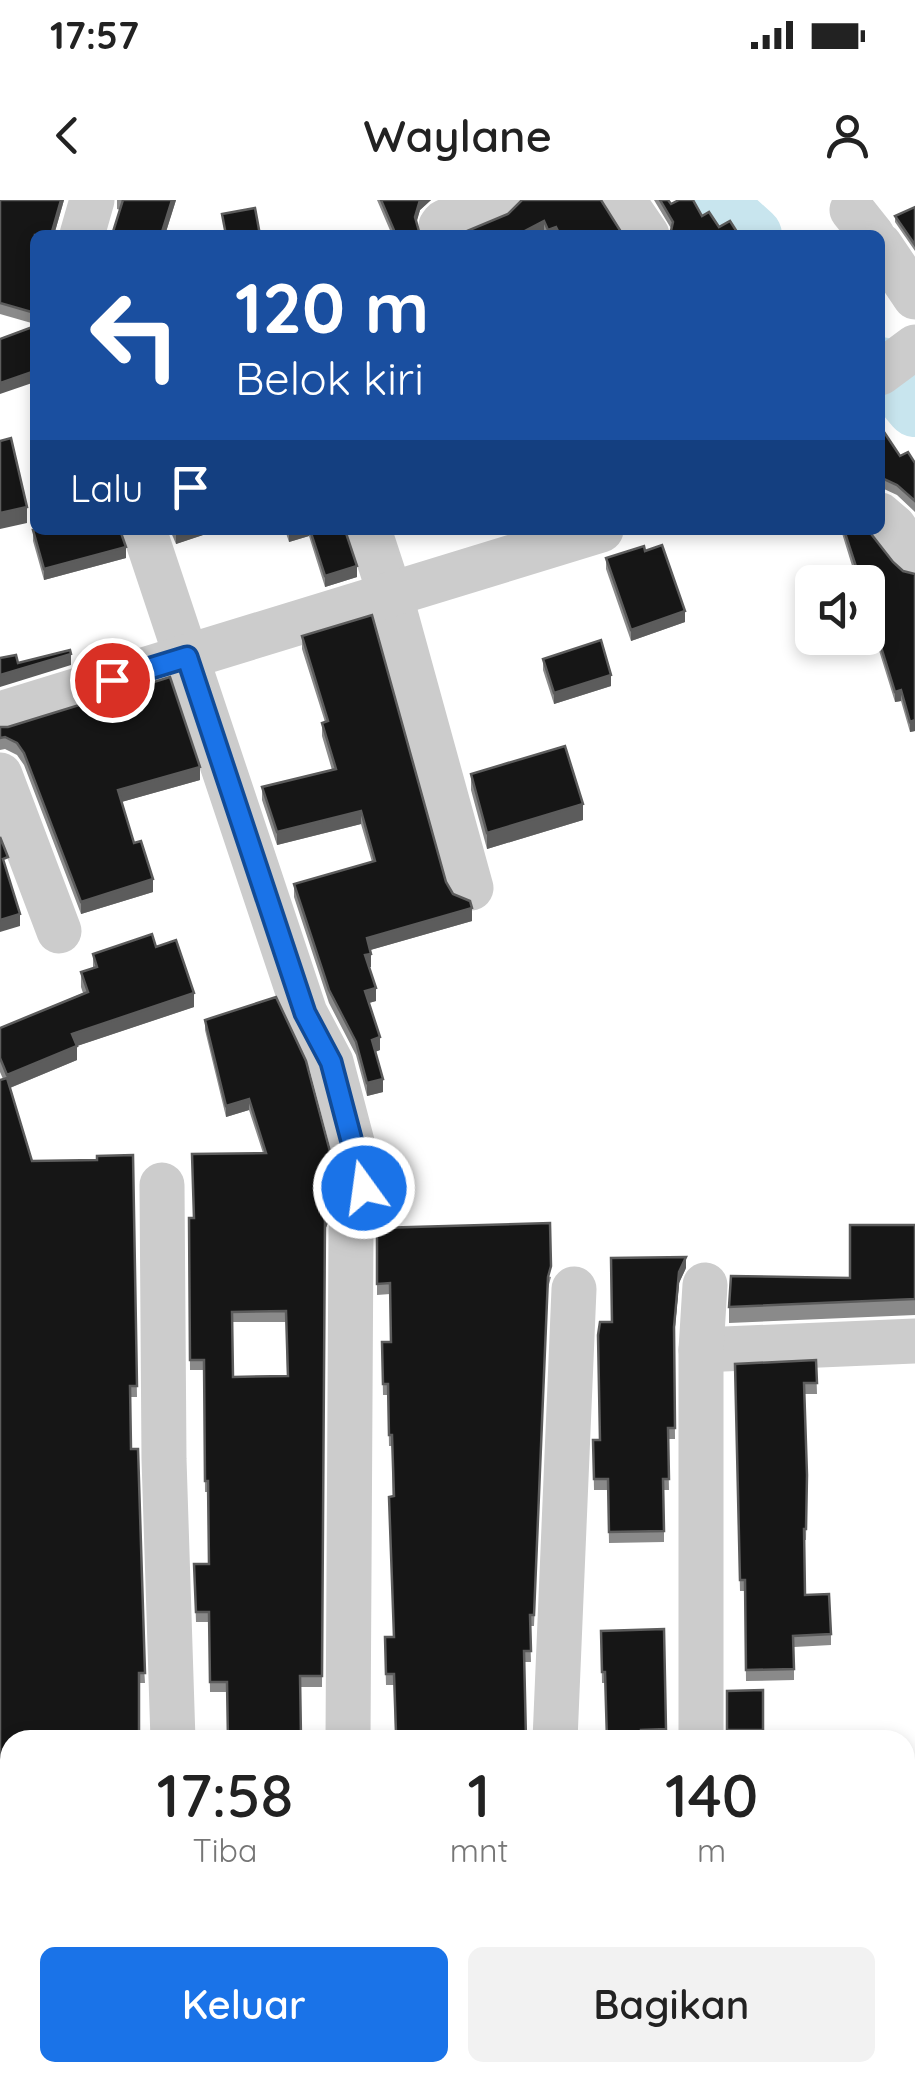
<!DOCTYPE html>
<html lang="id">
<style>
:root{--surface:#fff;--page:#f2f2f2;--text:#222;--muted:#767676;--accent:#1a73e8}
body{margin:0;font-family:Quicksand,sans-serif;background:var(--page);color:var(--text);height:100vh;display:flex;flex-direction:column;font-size:38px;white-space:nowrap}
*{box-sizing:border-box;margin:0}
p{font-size:32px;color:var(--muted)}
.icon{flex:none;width:55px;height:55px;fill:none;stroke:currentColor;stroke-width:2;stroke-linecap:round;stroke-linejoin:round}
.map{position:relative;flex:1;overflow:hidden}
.side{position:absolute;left:0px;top:1530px;width:915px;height:352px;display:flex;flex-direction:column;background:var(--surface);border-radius:30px 30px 0 0;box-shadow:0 5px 15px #0003}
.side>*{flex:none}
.hud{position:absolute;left:30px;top:30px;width:855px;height:305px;border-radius:15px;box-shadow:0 5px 15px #0003;background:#1a4fa0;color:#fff;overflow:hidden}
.buttons{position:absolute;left:795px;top:365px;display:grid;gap:20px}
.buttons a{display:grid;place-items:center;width:90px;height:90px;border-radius:15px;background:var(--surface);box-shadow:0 5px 15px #0003;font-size:50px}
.pin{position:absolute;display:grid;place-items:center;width:85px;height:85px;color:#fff;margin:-42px;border:5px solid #fff;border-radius:50%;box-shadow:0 2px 10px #0007}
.me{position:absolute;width:110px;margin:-55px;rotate:346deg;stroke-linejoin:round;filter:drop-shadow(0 0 8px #0008)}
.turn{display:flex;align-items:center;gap:35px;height:210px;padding:0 40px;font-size:45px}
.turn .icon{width:130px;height:130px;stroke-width:2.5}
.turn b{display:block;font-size:70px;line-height:85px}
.then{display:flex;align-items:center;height:95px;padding:0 40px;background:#0003;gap:20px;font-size:38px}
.eta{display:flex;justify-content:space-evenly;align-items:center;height:170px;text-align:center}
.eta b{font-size:60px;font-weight:600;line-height:70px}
.button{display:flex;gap:20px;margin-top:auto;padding:20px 40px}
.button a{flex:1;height:115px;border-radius:15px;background:var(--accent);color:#fff;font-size:40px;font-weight:600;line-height:115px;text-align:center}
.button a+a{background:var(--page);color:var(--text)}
.status{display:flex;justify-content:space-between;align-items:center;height:70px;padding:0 50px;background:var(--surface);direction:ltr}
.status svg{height:28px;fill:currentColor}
header{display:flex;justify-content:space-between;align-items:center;height:130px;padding:0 40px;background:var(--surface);font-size:45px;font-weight:600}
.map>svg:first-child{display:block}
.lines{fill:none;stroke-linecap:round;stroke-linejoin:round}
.river{stroke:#c8e5ee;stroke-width:58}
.minor{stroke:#ccc;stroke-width:45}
.wall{fill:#8a8a8a;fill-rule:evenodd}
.shaded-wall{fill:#5c5c5c}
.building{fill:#161616;stroke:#5c5c5c;stroke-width:2.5;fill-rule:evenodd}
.route-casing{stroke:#114b97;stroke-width:25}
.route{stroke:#1a73e8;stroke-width:18}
</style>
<div class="status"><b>17:57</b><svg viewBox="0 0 49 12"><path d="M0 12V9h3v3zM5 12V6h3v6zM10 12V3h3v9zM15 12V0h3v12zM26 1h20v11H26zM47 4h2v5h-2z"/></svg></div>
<header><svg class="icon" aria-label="back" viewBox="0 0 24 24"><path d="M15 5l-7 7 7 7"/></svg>Waylane<svg class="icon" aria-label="person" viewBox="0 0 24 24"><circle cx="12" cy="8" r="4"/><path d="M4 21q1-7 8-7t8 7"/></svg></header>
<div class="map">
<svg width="915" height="1881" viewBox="0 0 915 1881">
<rect width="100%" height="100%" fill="#fff"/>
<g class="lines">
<g class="river">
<polyline points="714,0 753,35"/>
<polyline points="880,166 915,208"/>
</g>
<g class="minor">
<polyline points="623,0 647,35"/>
<polyline points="852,10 872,35"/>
<polyline points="82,35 92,0"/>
<polyline points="442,35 441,26 444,22 498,0"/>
<polyline points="880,45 915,97"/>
<polyline points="880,173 915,147"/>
<polyline points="880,315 894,327 915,358"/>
<polyline points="144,330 305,813 331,862 364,988"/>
<polyline points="369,330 390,394 471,688"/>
<polyline points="0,514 601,330"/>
<polyline points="0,575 59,731"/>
<polyline points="162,985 164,1259 173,1540"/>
<polyline points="701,1150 915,1141"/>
<polyline points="348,1540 351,1030"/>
<polyline points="555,1540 574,1089"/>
<polyline points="701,1540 701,1150 705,1085"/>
<polyline points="0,1612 10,1612"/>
<polyline points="905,1627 907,1644 915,1655"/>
<polyline points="0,1859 10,1856"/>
<polyline points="861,1872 862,1881"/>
<polyline points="364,1881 411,1872"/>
<polyline points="552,1881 552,1872"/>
<polyline points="701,1881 701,1872"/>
</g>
</g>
<g class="wall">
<polygon points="0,0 64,0 54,35 35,35 35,124 0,114"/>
<polygon points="117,0 176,0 165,35 112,35 120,10 117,9"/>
<polygon points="377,0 431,0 420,10 416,22 420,35 392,35"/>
<polygon points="601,0 623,35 545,35 544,32 537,35 464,35"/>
<polygon points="654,0 668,0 671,4 702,16 719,27 672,30"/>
<polygon points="915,7 915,51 895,22 895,16"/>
<polygon points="880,226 900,256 915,263 915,312 897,295 884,289 880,290"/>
<polygon points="33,330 126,358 44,380 33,341"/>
<polygon points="170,330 218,330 176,344"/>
<polygon points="285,330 345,330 357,377 325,387 309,336 289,342"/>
<polygon points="841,330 868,330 893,362 903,371 915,374 915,531 910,532 901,501 895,502 868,415 868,382 857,382"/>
<polygon points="645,351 685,422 631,441 606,369 606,358"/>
<polygon points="302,436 446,682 472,721 370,750 371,767 369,767 376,801 369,803 380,850 375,852 383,892 367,896 356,855 329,803 294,697 294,684 372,662 361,624 277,645 262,600 262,587 332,570 322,536 322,523 325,522 302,449"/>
<polygon points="543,459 611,486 554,504 543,470"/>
<polygon points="0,527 200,580 121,602 134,643 153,692 81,714 24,565 17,555 5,549 0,550"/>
<polygon points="471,574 583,620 487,649 471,590"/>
<polygon points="156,747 194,807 77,846 77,860 10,888 32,961 97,960 133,955 137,1197 130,1197 131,1249 145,1483 139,1483 10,1540 10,1586 0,1588 0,880 3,879 0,872 0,828 83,793 81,787 81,772 93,769 93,754"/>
<path d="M205,820L332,1013L325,1030L322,1487H300L301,1538L228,1540L227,1492H210L209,1422H196L194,1364H209L208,1292H205L204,1170H190L189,1018H194L263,953L249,910L226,917L205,830ZM232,1122H286L287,1176L233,1177Z"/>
<polygon points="915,1025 915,1115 729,1123 729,1107 850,1078"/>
<polygon points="377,1028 551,1077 548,1088 534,1426 530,1426 531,1462 524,1462 395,1532 394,1485 386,1485 385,1448 394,1437 392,1246 389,1246 388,1195 383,1195 382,1142 390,1142 390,1094 377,1095"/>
<polygon points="686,1068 679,1083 674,1137 675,1239 668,1239 669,1290 664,1290 664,1342 609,1343 608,1290 594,1290 593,1240 599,1240 612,1122"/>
<polygon points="816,1160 817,1194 804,1194 807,1275 806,1340 804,1340 805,1395 831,1434 831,1445 794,1447 794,1480 746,1481 745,1391 740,1391 735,1164"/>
<polygon points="664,1429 666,1540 607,1540 605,1483 602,1483 601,1431"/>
<polygon points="763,1490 763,1540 724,1540 727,1534 727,1491"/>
<polygon points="10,1626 10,1746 6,1747 0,1707 0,1628"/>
<polygon points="915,1774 915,1825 905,1825 905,1775"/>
<polygon points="527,1872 528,1881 428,1881"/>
</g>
<g class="shaded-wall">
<polygon points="61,0 64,0 54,35 51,35"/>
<polygon points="172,0 176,0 165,35 161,35"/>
<polygon points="420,0 431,0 420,10 415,28 415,17"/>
<polygon points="544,21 544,32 537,35 517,35"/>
<polygon points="556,27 556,35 548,35 548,30"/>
<polygon points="35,171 35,182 0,194 0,183"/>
<polygon points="27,307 27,323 0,329 0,313"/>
<polygon points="185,330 218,330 176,344 176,333"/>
<polygon points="292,330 309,330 309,336 289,342 289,331"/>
<polygon points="126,347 126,358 44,380 44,369"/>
<polygon points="357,366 357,377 325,387 325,376"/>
<polygon points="685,411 685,422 631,441 631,430"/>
<polygon points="71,454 71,465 0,487 0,475"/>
<polygon points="611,475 611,486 554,504 554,493"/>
<polygon points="901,490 901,501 895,502 895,492"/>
<polygon points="915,520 915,531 910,532 910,522"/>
<polygon points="200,567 200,580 118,603 118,590"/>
<polygon points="583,604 583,620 487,649 487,633"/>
<polygon points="361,611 361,624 277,645 277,632"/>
<polygon points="153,679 153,692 81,714 81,702"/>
<polygon points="472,708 472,721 367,751 367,738"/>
<polygon points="20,714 20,726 0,732 0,720"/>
<polygon points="371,754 371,767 365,768 365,755"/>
<polygon points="376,788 376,801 365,804 365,791"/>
<polygon points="194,793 194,807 77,846 77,860 7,889 7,875 72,834"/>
<polygon points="380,837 380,850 372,853 372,840"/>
<polygon points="383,879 383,892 367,896 367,883"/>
<polygon points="249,899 249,910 226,917 226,906"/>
<polygon points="333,963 332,1013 325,1030 322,1487 325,1019"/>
<polygon points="686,1057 686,1068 679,1083 674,1138 679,1072"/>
</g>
<g class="building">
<polygon points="0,0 61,0 51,35 35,35 35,113 0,103"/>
<polygon points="123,0 172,0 161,35 112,35"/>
<polygon points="381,0 420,0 415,17 420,35 396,35"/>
<polygon points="522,0 601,0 623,35 560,35 556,27 548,30 544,21 517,35 464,35 467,31 508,14"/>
<polygon points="660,0 668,0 671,4 679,0 693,0 702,16 709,12 719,27 730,21 739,35 670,35 673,22"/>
<polygon points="915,7 915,45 895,16"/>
<polygon points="255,8 260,35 226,35 222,14"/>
<polygon points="35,126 35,171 0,183 0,139"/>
<polygon points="880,226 900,256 908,252 915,263 915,301 897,285 884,279 880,279"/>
<polygon points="11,238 27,307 0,313 0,241"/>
<polygon points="33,330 120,330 126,347 44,369"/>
<polygon points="310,330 345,330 357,366 325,376"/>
<polygon points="844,330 868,330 893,362 903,371 915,374 915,520 910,522 901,490 895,492 868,405 868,382 861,382"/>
<polygon points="662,345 685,411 631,430 606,358 644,346 645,351"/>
<polygon points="372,415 446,682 453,694 470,701 472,708 367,738 371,754 365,755 376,788 365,791 380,837 372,840 383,879 367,883 356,842 329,790 294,684 375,661 361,611 277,632 262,587 336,569 322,523 328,521 302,436"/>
<polygon points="601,440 611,475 554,493 543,459"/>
<polygon points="70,450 71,454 0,475 0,458 16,455 18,463"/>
<polygon points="170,477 200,567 118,590 134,643 141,641 153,679 81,702 24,553 17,543 5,537 0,538 0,527 8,527"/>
<polygon points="565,546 583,604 487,633 471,574"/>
<polygon points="0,637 8,657 3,659 20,714 0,720"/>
<polygon points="152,734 156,747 176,740 194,793 72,834 77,846 7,875 0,858 0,828 88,792 81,772 97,767 93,754"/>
<path d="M276,797L306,861L333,963L332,1002L325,1019L322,1476H300L301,1538H317V1540H228L227,1482H210L209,1412H196L194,1364H209L208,1281H205L204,1160H190L189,1018H194L192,954L266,953L249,899L226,906L205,820ZM286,1111L288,1176L233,1177L232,1112Z"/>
<polygon points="7,878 32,961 97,960 97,956 133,955 137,1186 130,1186 131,1249 138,1249 145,1473 139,1473 139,1534 148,1534 151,1540 10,1540 10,1575 0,1577 0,880"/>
<polygon points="550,1023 551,1066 548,1077 534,1415 530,1415 531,1451 524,1451 526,1540 382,1540 382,1532 396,1532 394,1474 386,1474 385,1437 394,1437 389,1297 394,1296 392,1235 389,1235 388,1184 383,1184 382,1142 391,1142 390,1083 377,1084 377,1028"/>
<polygon points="850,1025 915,1025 915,1099 729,1107 731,1076 850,1078"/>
<polygon points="686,1057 679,1072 674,1127 675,1228 668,1228 669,1279 663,1279 664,1331 609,1332 608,1279 594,1279 593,1240 600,1240 598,1135 600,1122 612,1122 611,1058"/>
<polygon points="816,1160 817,1183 804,1183 807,1275 806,1329 804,1329 805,1395 829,1394 831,1434 793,1436 794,1469 746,1470 745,1380 740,1380 735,1164"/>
<polygon points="664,1429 666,1529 641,1530 641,1540 607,1540 605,1472 602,1472 601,1431"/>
<polygon points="763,1490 763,1530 727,1530 727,1491"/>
<polygon points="726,1534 739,1534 739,1540 724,1540"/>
<polygon points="10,1626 10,1736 6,1736 0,1697 0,1628"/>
<polygon points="915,1774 915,1813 905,1813 905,1775"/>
<polygon points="10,1872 172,1872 173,1881 0,1881 0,1873"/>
<polygon points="235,1872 338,1872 341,1881 237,1881"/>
<polygon points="434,1872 527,1872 528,1877 487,1878 487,1881 428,1881"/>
<polygon points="576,1872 675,1872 678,1881 574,1881"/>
<polygon points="725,1872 837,1872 839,1881 724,1881"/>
</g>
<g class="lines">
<defs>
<polyline id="route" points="112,480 187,457 305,813 331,862 364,988"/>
</defs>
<use href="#route" class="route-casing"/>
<use href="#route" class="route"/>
</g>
</svg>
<div class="buttons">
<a><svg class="icon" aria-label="sound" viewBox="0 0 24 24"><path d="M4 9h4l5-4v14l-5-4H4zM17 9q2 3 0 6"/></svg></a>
</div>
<div class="pin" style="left:112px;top:480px;background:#d93025"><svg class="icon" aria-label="arrive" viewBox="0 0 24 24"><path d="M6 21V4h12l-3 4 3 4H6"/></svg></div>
<svg class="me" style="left:364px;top:988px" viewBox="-20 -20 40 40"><circle r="17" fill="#1a73e8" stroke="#fff" stroke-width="3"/><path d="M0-11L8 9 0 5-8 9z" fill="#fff"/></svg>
<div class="hud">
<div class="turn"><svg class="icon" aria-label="left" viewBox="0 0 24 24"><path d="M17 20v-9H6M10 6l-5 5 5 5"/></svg><div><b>120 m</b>Belok kiri</div></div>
<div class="then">Lalu<svg class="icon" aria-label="arrive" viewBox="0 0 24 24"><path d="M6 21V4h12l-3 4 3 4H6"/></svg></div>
</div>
<section class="side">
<div class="eta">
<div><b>17:58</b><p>Tiba</p></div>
<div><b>1</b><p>mnt</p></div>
<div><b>140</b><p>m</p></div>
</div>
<div class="button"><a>Keluar</a><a>Bagikan</a></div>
</section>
</div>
